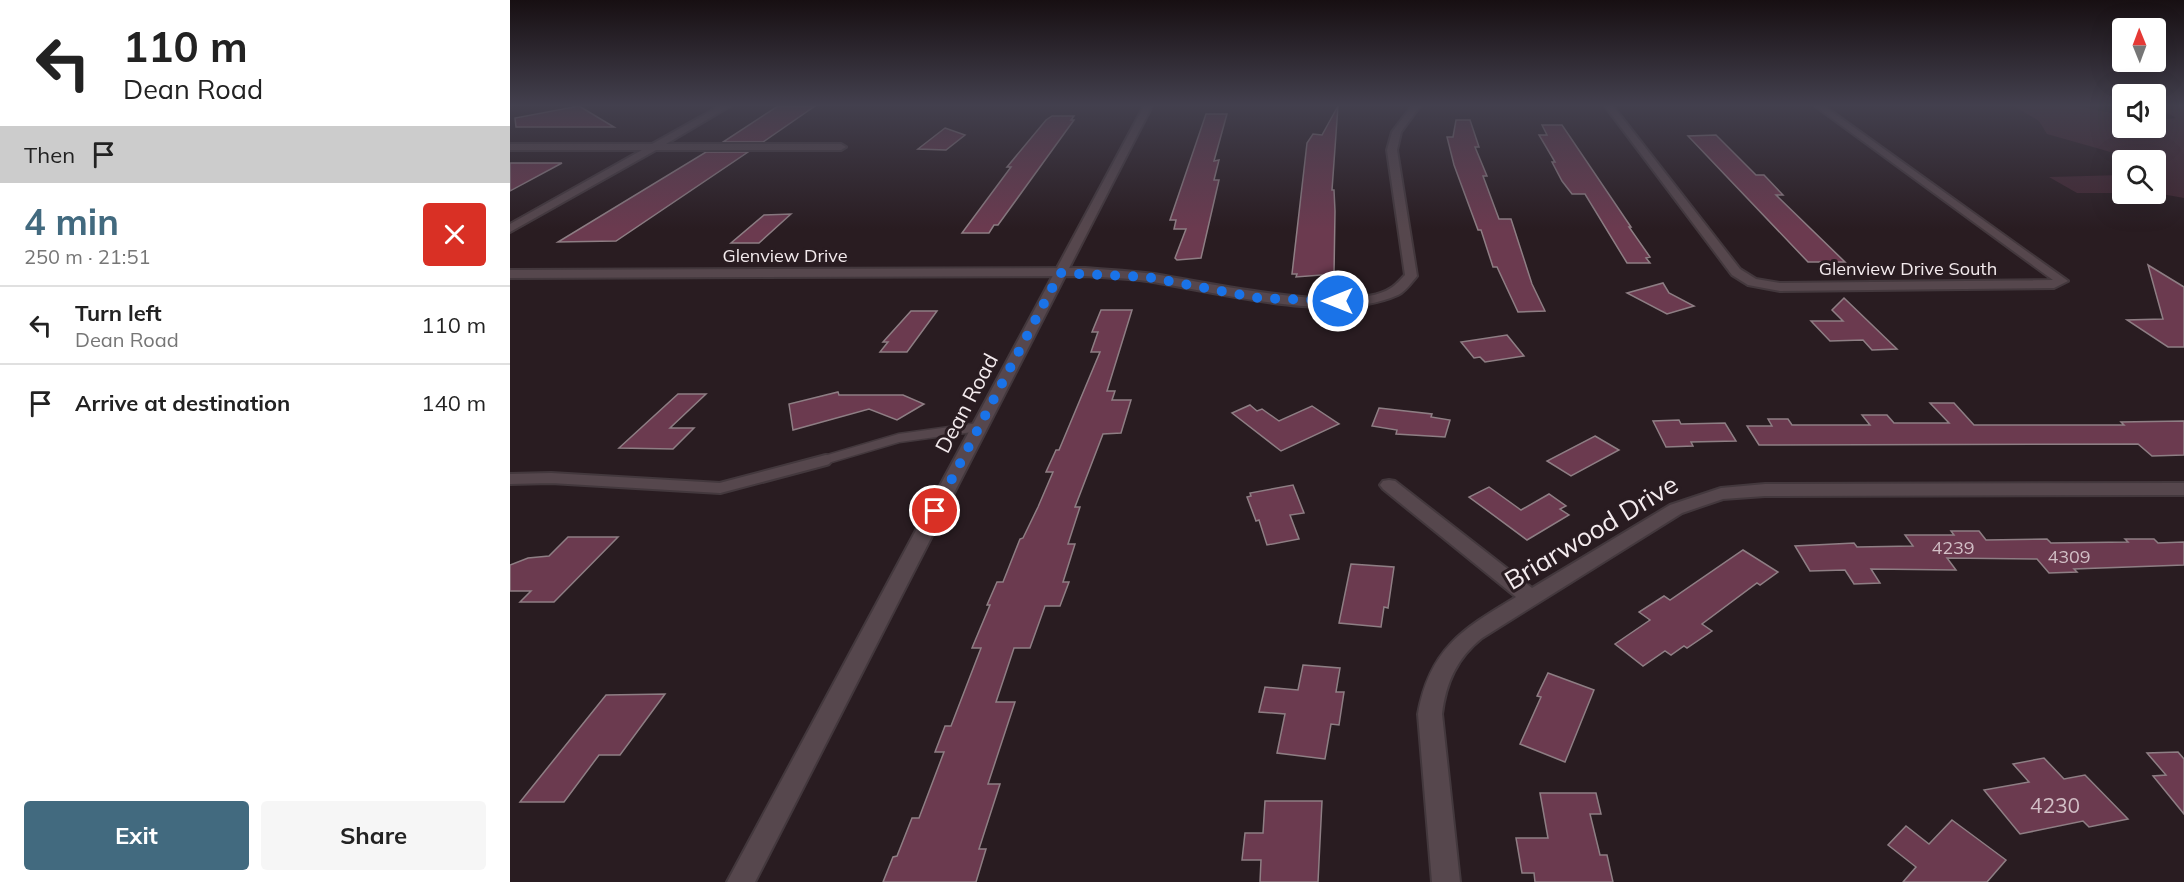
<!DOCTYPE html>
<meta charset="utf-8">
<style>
:root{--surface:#fff;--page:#f6f6f6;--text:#222;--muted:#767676;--line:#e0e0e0;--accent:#426a7f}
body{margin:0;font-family:Mulish,sans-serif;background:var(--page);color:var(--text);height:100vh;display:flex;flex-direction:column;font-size:22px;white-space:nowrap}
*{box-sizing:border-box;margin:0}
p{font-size:20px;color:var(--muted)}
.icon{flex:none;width:33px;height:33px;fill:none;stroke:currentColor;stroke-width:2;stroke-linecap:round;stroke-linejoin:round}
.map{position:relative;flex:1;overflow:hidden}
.side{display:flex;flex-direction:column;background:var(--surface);width:510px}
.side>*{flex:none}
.hud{background:#fff;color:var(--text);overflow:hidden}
.needle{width:39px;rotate:359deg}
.tools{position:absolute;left:1602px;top:18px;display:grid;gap:12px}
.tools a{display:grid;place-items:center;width:54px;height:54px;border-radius:6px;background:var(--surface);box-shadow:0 6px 24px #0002;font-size:30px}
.pin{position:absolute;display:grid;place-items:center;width:51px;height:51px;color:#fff;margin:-26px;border:3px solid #fff;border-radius:50%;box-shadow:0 2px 6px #0007}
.me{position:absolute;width:66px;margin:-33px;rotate:270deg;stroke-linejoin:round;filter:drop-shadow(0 0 4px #0008)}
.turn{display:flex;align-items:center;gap:21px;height:126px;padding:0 24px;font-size:27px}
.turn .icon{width:78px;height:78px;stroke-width:2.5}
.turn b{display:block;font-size:42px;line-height:51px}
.then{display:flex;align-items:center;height:57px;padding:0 24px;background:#0003;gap:12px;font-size:22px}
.round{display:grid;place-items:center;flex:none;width:63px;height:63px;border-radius:6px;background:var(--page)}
.summary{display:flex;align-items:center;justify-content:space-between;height:102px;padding:0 24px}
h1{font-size:36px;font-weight:700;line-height:45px;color:var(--accent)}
.button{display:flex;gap:12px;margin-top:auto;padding:12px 24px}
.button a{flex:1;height:69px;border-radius:6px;background:var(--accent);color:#fff;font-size:24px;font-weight:700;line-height:69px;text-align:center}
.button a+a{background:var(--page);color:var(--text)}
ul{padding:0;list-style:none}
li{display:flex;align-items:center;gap:18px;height:78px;padding:0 24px;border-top:2px solid var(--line)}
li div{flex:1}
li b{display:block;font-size:22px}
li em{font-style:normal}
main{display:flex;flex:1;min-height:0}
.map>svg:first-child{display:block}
.green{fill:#422732}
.building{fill:#6b3a4f;stroke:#8e7e84;stroke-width:1.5}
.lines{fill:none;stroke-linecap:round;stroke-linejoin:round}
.service-far1-casing{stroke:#43383d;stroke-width:11}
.service-casing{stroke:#43383d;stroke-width:14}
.minor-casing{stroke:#43383d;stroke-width:4}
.tertiary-casing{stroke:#43383d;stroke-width:4}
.service-far1{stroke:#56474d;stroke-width:8}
.service{stroke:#56474d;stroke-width:10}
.minor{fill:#56474d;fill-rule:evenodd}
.tertiary{fill:#56474d;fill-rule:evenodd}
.route{stroke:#1a73e8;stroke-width:10;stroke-dasharray:0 18}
.labels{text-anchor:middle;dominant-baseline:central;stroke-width:6;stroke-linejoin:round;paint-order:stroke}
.far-street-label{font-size:18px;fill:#f4ebee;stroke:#291c21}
.number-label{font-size:18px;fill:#d2bfc6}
.street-label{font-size:21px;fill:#f4ebee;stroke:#291c21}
.near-number-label{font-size:21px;fill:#d2bfc6}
.near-street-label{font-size:26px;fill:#f4ebee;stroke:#291c21}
</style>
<main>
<section class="side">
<div class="hud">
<div class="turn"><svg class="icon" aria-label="left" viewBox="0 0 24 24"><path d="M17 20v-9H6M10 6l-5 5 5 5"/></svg><div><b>110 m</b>Dean Road</div></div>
<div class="then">Then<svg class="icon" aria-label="arrive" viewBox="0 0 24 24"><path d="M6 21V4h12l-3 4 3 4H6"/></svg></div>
</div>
<div class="summary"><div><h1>4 min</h1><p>250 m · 21:51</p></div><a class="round" style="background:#d93025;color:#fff"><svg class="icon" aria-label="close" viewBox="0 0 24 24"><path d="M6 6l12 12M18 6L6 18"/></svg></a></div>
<ul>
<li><svg class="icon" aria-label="left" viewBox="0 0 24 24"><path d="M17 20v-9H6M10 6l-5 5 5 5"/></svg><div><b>Turn left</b><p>Dean Road</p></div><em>110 m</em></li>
<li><svg class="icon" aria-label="arrive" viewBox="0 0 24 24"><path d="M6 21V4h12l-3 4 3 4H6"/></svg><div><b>Arrive at destination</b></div><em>140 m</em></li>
</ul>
<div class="button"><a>Exit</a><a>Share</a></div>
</section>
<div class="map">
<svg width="1674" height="882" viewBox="0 0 1674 882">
<rect width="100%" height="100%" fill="#291c21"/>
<g class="green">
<polygon points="1504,106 1566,106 1612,115 1612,128 1646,128 1646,120 1666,118 1646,106 1674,106 1674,198 1646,193 1646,160 1612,160 1612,170 1605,164 1604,153 1537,134 1529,121"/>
<polygon points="1612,175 1612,193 1567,193 1539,177"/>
</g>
<g class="building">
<polygon points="69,106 104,127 6,127 5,118"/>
<polygon points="268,106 305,106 253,142 213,142"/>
<polygon points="828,106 822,190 824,190 825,211 824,274 786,277 787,274 782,274 797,143 803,134 812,135"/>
<polygon points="696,114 717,114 704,161 709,160 704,180 709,180 691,258 667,260 665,258 676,229 664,229 666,220 660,220"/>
<polygon points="542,116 564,116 561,120 564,120 488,225 484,225 479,233 452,233 501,167 497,167 536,120"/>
<polygon points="946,120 960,120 969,147 965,147 977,176 973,176 989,219 1001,219 1022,284 1035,311 1008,312 987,267 983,267 971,230 968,230 944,165 937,137 943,137"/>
<polygon points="1032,125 1052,125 1121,227 1119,227 1140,257 1136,258 1140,263 1117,263 1075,194 1062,194 1052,181 1042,162 1045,162 1029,135 1037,135"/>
<polygon points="435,128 455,135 436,150 408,149"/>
<polygon points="1206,135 1246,175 1254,175 1273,195 1266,195 1335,262 1298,262 1178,136"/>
<polygon points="196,152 238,152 106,241 48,242"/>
<polygon points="0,163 52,163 0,191"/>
<polygon points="281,214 249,243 221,243 254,215"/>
<polygon points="1638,265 1674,287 1674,347 1658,347 1617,320 1653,319"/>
<polygon points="1153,283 1159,293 1184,306 1157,314 1117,293"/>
<polygon points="1334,298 1360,323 1387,349 1362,350 1353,340 1320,341 1301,321 1333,321 1322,310"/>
<polygon points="591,310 622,310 597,391 605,391 602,400 621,400 611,433 593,434 565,507 570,507 558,544 565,544 553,582 559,582 550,606 535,606 520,648 504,648 486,702 505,702 478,784 490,784 469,849 476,849 466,882 373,882 383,857 387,856 402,818 409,818 434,752 425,752 435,726 441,726 471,648 462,648 480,605 477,605 487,582 493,582 510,539 513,538 528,507 543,472 536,472 546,450 549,450 590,352 581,352 588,332 582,332"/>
<polygon points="401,311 427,311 397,352 370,352 378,342 373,342"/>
<polygon points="997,335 1014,356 975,362 970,357 964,358 951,342"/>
<polygon points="328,392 329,395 393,395 414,404 387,420 359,409 283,430 279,404"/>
<polygon points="168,394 196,394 160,428 184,428 163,449 109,448"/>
<polygon points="1420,403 1444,403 1464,425 1614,425 1611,422 1674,421 1674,455 1642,456 1628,444 1249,445 1237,426 1262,426 1258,419 1278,419 1282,425 1360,425 1352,415 1377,415 1384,423 1439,423"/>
<polygon points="740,405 747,411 752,409 769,421 802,406 829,424 771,451 722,413"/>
<polygon points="869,408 922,414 921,417 940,420 935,437 886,434 887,430 862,426"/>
<polygon points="1169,420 1171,424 1215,423 1226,441 1181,442 1183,446 1156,447 1143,421"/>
<polygon points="1085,436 1109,450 1061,476 1037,461"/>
<polygon points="783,485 794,513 780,515 789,539 757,545 749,520 746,521 737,497 741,496 740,493"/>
<polygon points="979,487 1011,510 1039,494 1056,506 1050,509 1059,515 1017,540 959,497"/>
<polygon points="1441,531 1469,531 1476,540 1537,539 1541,543 1618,542 1615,539 1644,539 1648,543 1674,542 1674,565 1564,569 1567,572 1539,573 1527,559 1437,558 1446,570 1361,569 1370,583 1344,584 1335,570 1300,571 1285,546 1344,543 1347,547 1403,546 1395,535 1444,535"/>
<polygon points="58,537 108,537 44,602 10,602 21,591 0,591 0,565 18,558 39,556"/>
<polygon points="1233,550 1268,572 1250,585 1247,583 1192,624 1202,631 1177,648 1174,646 1161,655 1155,651 1133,666 1105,644 1140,620 1129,612 1154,596 1160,600"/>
<polygon points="841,564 884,567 878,608 874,607 871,627 829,623"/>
<polygon points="793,665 830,668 826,692 834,692 829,725 821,724 815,759 767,753 775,714 749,712 755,687 788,690"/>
<polygon points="1038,673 1084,690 1055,762 1010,744 1031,697 1027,696"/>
<polygon points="155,694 110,755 89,755 54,802 10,802 96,695"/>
<polygon points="1668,752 1674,759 1674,814 1643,776 1656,775 1637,753"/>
<polygon points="1534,758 1554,779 1575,775 1618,819 1579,827 1573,821 1510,834 1474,790 1519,782 1503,764"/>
<polygon points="1030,793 1086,793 1091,814 1080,814 1090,855 1097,855 1103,882 1025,882 1024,873 1012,873 1006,838 1038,838"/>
<polygon points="755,801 812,801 808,882 750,882 751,860 732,860 735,833 753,833"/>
<polygon points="1442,820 1496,860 1477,882 1393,882 1406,867 1378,845 1396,826 1419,844"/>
</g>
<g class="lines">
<defs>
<polyline id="service-far1" points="311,461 389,438 469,427"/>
<polyline id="service" points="0,479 41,478 210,488 316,460"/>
<g id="minor">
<polygon points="210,106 220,106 156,144 331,144 336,147 331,150 146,150 0,232 0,224 132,150 0,150 0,144 142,144"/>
<path d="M902,106H910L891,132L887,150L907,276C902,282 895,292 888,295C824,324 711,293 643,282C621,278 598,278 575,276L0,278V270L575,268C598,270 621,271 644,274C693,282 841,315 881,288C886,285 891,279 895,275L877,150L882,132Z"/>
<polygon points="1095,106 1103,106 1230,269 1246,279 1270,283 1543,280 1305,106 1314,106 1558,281 1544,288 1270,291 1238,285 1222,275"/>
<path d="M879,480L885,481L1022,588L1160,505L1211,488L1255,484L1674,483V495L1255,496L1213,499L1172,513L972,638C947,658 936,682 932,714L950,882H922L908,714C920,648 953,629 1006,597L873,489L870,485L873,481Z"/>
</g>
<polygon id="tertiary" points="634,106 642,106 245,882 217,882"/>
</defs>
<use href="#service-far1" class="service-far1-casing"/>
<use href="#service" class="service-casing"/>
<use href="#minor" class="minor-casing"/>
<use href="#tertiary" class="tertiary-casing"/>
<use href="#service-far1" class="service-far1"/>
<use href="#service" class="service"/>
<use href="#minor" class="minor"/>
<use href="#tertiary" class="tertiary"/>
</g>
<linearGradient id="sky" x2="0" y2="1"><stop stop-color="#170f12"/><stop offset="0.46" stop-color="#43404e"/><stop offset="1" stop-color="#43404e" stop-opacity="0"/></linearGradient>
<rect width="1674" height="229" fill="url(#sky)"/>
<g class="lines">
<polyline class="route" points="425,511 550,273 637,277 748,298 828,301"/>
</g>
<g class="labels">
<g class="far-street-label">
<text x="275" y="255">Glenview Drive</text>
<text x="1398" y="268">Glenview Drive South</text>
</g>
<g class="number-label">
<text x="1443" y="547">4239</text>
<text x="1559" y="556">4309</text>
</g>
<g class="street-label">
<text transform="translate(456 403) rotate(-62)">Dean Road</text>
</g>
<g class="near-number-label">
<text x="1545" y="805">4230</text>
</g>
<g class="near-street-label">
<text transform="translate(1081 532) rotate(-31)">Briarwood Drive</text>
</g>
</g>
</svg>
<div class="tools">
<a><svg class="needle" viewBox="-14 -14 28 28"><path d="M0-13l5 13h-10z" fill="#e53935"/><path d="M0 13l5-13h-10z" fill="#767676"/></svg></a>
<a><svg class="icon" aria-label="sound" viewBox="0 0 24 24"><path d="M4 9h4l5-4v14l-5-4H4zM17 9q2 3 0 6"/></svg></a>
<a><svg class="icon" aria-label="search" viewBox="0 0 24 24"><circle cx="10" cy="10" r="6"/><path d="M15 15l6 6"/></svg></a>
</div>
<div class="pin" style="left:425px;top:511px;background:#d93025"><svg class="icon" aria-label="arrive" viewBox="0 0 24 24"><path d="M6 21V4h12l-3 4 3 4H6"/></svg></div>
<svg class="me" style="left:828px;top:301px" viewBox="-20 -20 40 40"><circle r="17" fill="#1a73e8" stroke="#fff" stroke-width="3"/><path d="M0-11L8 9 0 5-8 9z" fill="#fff"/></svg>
</div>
</main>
